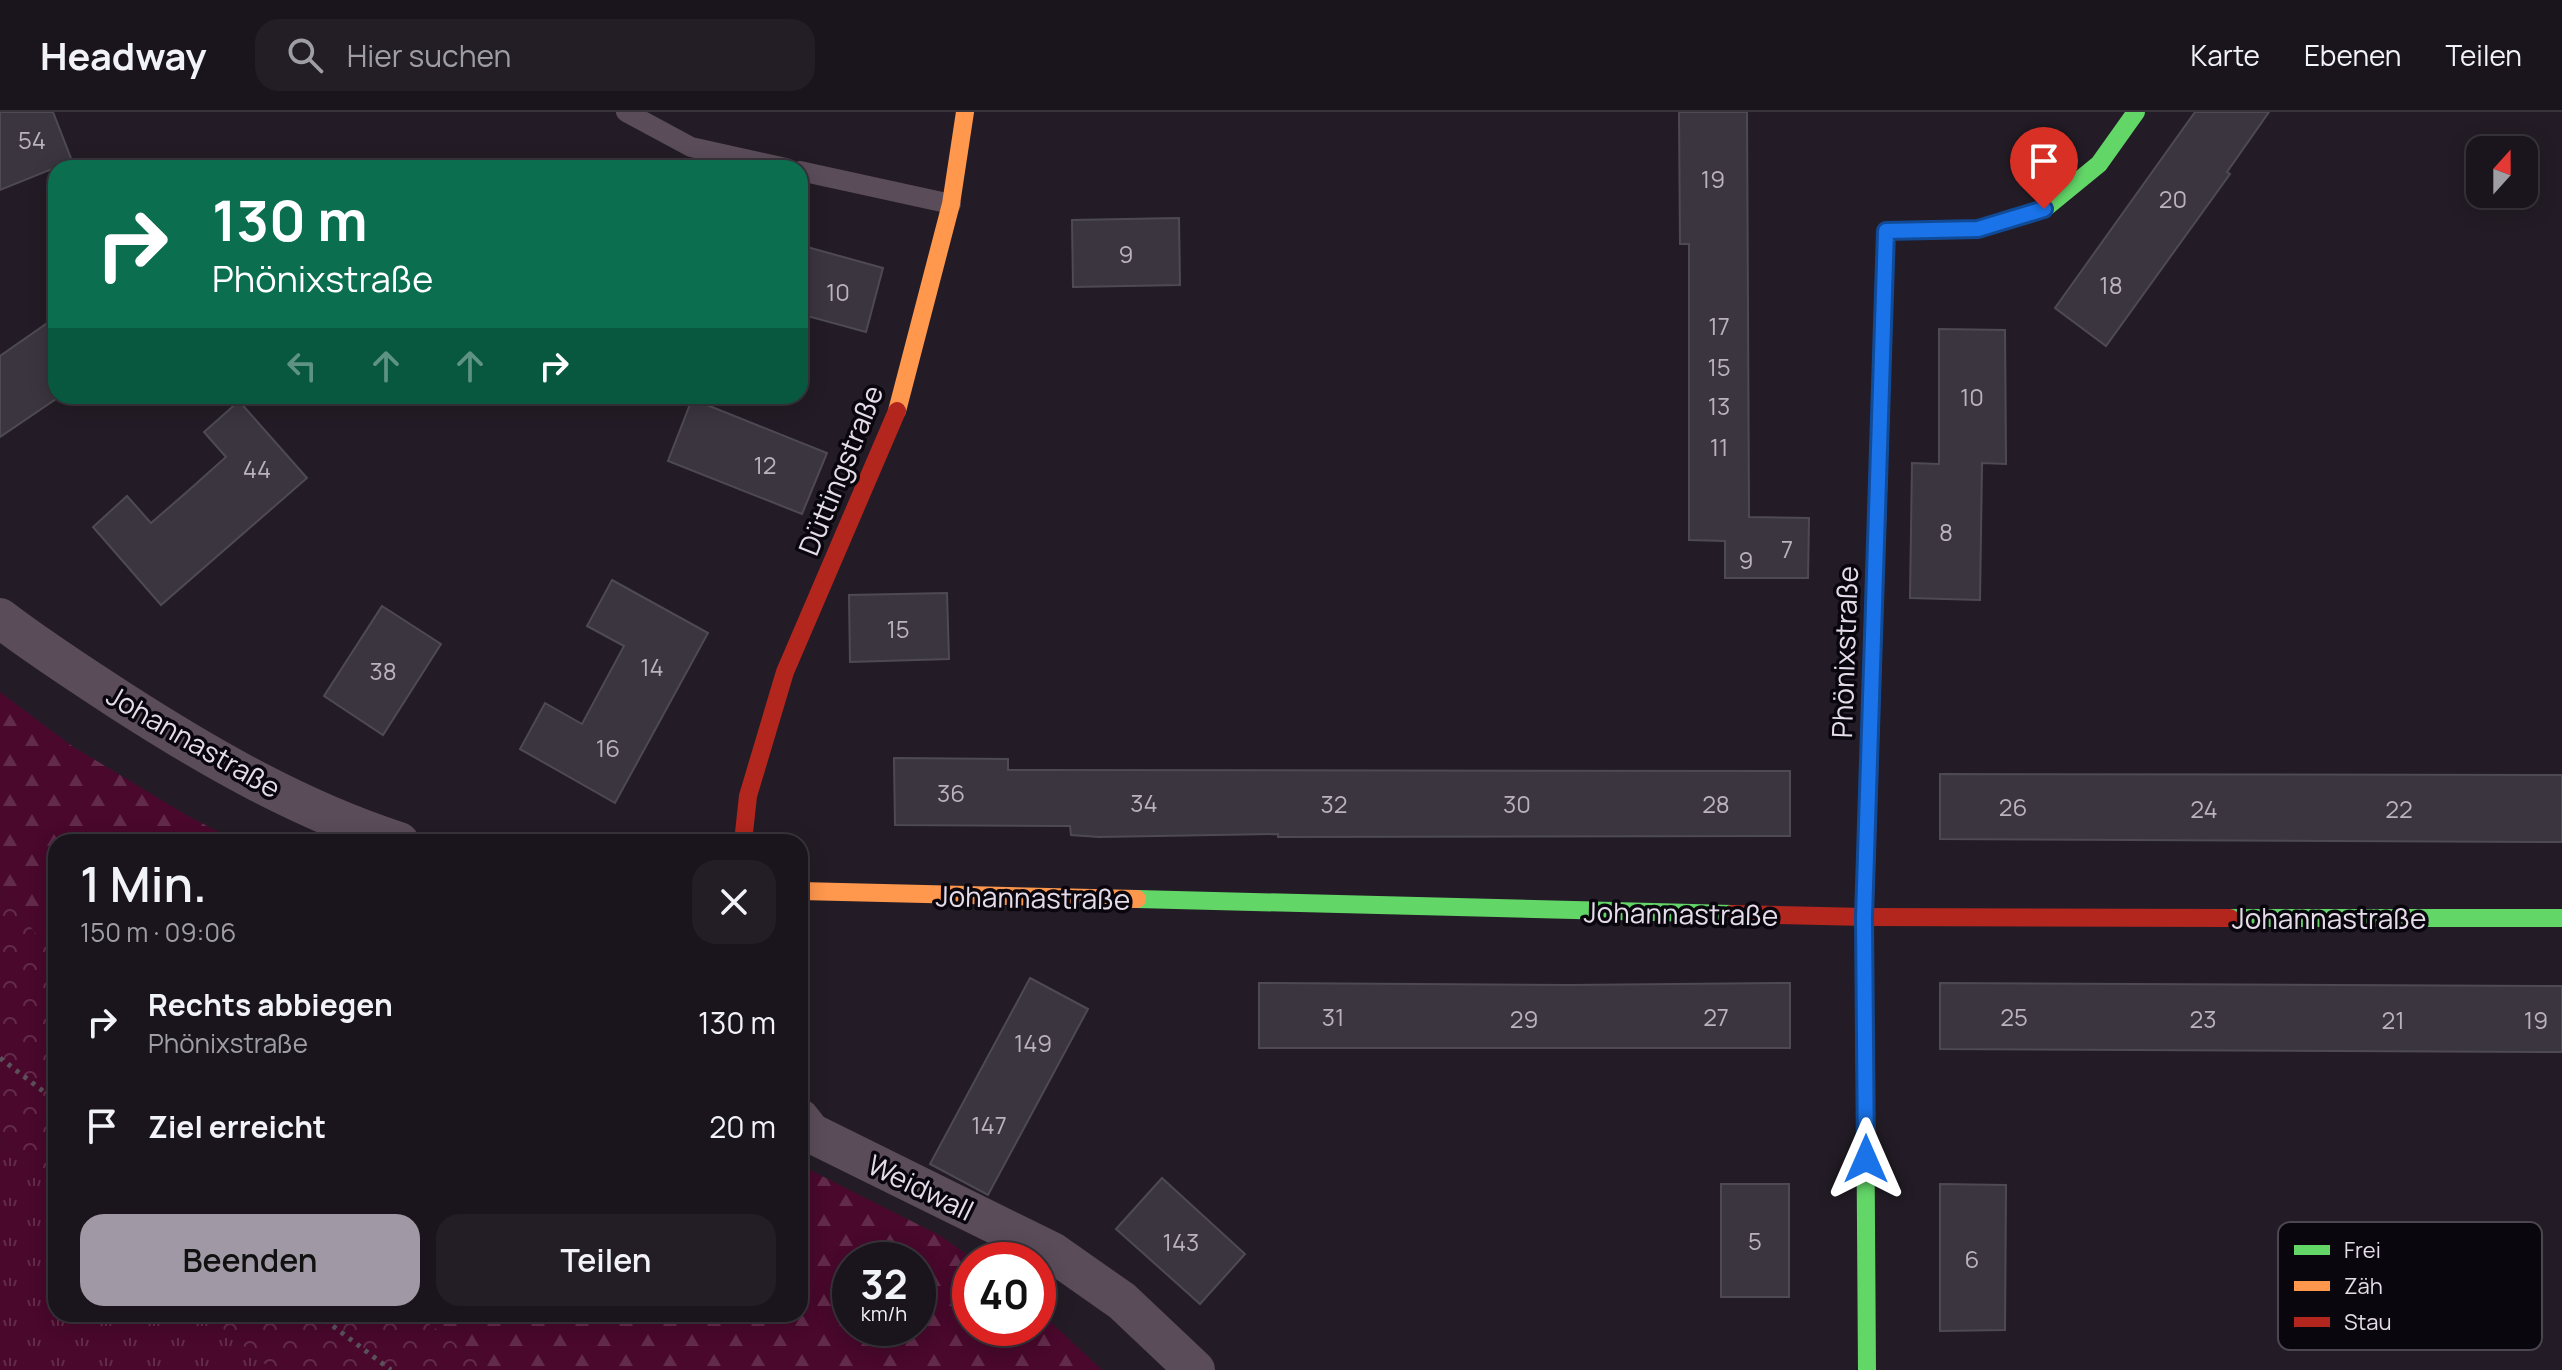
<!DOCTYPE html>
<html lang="de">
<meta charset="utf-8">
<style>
:root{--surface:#1a151c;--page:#231e25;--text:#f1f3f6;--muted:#9f9fa3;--line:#38343b;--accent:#a099a5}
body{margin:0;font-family:Manrope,sans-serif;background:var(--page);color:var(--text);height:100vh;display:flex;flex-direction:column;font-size:30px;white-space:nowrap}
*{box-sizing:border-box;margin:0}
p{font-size:26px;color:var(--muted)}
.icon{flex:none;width:44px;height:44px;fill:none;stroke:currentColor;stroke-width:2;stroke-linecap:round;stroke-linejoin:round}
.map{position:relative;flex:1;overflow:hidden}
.details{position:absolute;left:48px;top:722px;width:760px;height:488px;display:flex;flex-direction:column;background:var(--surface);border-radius:24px;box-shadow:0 4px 20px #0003,0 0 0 2px var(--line)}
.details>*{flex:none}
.banner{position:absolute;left:48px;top:48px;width:760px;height:244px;border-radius:24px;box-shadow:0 4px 20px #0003,0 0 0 2px var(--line);background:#0b6e4f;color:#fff;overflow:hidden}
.needle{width:52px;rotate:21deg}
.buttons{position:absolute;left:2466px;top:24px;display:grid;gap:16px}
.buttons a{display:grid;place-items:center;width:72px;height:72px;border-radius:16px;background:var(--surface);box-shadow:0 4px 20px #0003,0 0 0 2px var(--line);font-size:40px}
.speed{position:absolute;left:832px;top:1130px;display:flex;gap:16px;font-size:40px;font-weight:700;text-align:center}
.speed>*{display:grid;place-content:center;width:104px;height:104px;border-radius:50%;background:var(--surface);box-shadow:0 4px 20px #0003,0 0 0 2px var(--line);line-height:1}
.speed small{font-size:20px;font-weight:400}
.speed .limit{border:12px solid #d22;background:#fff;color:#111}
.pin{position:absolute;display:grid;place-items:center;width:68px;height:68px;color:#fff;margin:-82px -34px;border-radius:50% 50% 50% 0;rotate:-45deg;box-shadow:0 0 8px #0007}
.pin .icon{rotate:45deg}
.me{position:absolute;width:88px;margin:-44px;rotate:0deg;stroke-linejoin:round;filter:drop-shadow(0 0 6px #0008)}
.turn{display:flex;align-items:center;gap:28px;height:168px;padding:0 32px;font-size:36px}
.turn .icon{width:104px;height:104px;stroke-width:2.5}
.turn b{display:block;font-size:56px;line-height:68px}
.lanes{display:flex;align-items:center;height:76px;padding:0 32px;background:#0003;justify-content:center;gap:40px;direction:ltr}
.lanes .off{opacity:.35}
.round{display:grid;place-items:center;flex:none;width:84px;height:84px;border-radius:24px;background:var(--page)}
.headline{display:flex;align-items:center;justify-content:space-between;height:136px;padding:0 32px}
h1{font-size:48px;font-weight:600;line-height:60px}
.primary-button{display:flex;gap:16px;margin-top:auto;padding:16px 32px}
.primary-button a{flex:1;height:92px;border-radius:24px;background:var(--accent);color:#111;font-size:32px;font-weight:600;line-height:92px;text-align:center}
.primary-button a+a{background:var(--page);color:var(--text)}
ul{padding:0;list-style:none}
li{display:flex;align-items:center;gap:24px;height:104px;padding:0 32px}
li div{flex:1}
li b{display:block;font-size:30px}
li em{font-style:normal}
header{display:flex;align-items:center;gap:48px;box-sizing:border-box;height:112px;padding:0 40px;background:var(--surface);border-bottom:2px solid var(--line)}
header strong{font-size:38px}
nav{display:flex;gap:44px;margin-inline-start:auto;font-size:28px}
.search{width:560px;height:72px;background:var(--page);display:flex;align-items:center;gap:20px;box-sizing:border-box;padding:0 28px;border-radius:24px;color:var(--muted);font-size:30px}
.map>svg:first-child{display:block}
.grass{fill:url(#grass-tufts)}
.forest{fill:url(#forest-firs);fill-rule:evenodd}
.park{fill:url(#park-crowns)}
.building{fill:#3a353f;stroke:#4e4a53;stroke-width:2}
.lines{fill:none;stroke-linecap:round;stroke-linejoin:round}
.path{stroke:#5b515b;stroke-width:5;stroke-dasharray:4 6;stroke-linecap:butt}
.lane{stroke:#5b4c59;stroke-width:20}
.street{stroke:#5b4c59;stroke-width:40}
.fast{stroke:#63d668;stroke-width:18}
.slow{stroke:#ff974d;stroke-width:18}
.jam{stroke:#b3261e;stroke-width:18}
.route-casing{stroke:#114b97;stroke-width:20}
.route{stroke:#1a73e8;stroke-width:14}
.labels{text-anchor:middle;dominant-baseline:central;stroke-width:7;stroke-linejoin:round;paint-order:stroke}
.number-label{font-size:24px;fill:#bab2be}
.street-label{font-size:28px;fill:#e4dce9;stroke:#0a060d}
.key{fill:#0a060d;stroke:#4b464f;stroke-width:2}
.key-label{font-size:22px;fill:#e4dce9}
</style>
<header>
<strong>Headway</strong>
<div class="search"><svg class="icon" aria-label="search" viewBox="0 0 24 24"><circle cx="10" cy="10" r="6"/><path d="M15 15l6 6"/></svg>Hier suchen</div>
<nav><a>Karte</a><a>Ebenen</a><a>Teilen</a></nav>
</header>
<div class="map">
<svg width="2562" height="1258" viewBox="0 0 2562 1258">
<defs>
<pattern id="grass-tufts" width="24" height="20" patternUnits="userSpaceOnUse" patternTransform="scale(2)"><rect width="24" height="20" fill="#49082c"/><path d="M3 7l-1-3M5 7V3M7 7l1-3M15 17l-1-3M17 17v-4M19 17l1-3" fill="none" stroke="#632b4b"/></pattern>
<pattern id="forest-firs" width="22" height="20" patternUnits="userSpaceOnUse" patternTransform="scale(2)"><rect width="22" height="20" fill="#49082c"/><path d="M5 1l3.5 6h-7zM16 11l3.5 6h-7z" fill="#632b4b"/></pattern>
<pattern id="park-crowns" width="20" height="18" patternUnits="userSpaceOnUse" patternTransform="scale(2)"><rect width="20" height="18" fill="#49082c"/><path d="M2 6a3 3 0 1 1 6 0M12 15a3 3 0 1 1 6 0" fill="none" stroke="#632b4b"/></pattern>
</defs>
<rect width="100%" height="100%" fill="#231c26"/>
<polygon class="grass" points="0,1025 56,1073 56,1202 206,1202 272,1258 0,1258"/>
<g class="forest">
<polygon points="0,580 72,634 188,704 238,730 56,730 56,846 0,778"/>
<path d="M800,1053L939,1123L975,1148H970V1216H1038V1198L1102,1258H491L416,1202H800ZM850,1148H918V1216H850Z"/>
</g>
<g class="park">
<polygon points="0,778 56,846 56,1073 0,1025"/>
<polygon points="206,1202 416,1202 491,1258 272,1258"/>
</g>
<g class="building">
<polygon points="0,0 53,0 72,49 0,78"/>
<polygon points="1679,0 1747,0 1749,405 1809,406 1808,466 1725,466 1725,429 1689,428 1689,132 1680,132"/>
<polygon points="2195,0 2269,0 2227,60 2230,62 2106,234 2055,196"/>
<polygon points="1179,106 1180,173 1073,175 1072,108"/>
<polygon points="800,133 883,156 866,220 800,202"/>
<polygon points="56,205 56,287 0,325 0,244"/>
<polygon points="1939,217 2005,218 2006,352 1982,351 1980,488 1910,486 1912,351 1939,352"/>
<polygon points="692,287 827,341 802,402 668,349"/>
<polygon points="239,289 307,366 161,493 93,415 127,384 151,411 189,378 226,345 204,320"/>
<polygon points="612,468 708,521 615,691 520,637 545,591 582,612 624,534 587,514"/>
<polygon points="947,481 949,547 850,550 849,483"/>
<polygon points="382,494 441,532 383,623 324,584"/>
<polygon points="894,646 1008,647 1008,658 1790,659 1790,724 1278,725 1278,722 1099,725 1071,723 1070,714 895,713"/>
<polygon points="1940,662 2562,663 2562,730 1940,727"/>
<polygon points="1030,866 1088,897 988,1083 930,1052"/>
<polygon points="1259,871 1569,873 1790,871 1790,936 1259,936"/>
<polygon points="1940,871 2562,874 2562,940 1940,937"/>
<polygon points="1162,1066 1245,1142 1200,1192 1116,1117"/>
<rect x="1721" y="1072" width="68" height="113"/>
<polygon points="1940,1072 2006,1073 2005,1218 1940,1219"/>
</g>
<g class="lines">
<g class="path">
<polyline points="0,946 56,989"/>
<polyline points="317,1202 391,1258"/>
</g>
<g class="lane">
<polyline points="626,0 691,35 786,56"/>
<polyline points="800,59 951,92"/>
</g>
<g class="street">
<path d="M0,506C39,536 80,562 121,589C208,645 300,698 399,730"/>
<polyline points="800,1007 811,1021 1052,1140 1122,1189 1195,1258"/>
</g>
<g class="fast">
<polyline points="1940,118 1978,117 2044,97 2099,52 2136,0"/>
<polyline points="1137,787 1732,802"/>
<polyline points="2230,806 2562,806"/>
<polyline points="1864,820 1867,1258"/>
</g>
<g class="slow">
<polyline points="897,299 951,92 965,0"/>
<polyline points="1877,413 1886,119 1940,118"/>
<polyline points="800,779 1137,787"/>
</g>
<g class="jam">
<polyline points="743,730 748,684 785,560 897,299"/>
<polyline points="1732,802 1864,805 2230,806"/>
<polyline points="1864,820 1877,413"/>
</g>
</g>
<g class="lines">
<defs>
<polyline id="route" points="1866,1047 1864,805 1886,119 1978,117 2044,97"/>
</defs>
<use href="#route" class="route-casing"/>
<use href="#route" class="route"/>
</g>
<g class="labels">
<g class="number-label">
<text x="32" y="27">54</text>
<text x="1713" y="66">19</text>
<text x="2173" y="86">20</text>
<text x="1126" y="141">9</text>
<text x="2111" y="172">18</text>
<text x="838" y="179">10</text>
<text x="1719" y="213">17</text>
<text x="1719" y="254">15</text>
<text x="1972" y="284">10</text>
<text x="1719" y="293">13</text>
<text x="1719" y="334">11</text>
<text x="765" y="352">12</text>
<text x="257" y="356">44</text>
<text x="1946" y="419">8</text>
<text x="1787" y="436">7</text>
<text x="1746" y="447">9</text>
<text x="898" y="516">15</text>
<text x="652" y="554">14</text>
<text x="383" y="558">38</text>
<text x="608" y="635">16</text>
<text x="951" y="680">36</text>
<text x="1144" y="690">34</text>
<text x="1334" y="691">32</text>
<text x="1517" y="691">30</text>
<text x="1716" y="691">28</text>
<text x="2013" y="694">26</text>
<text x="2204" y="696">24</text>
<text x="2399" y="696">22</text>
<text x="1333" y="904">31</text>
<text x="1716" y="904">27</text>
<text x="2014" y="904">25</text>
<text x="1524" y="906">29</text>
<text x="2203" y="906">23</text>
<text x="2393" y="907">21</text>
<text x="2536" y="907">19</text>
<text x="1033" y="930">149</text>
<text x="989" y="1012">147</text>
<text x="1755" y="1128">5</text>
<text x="1181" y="1129">143</text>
<text x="1972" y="1146">6</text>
</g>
<g class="street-label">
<text transform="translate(840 358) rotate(-68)">Düttingstraße</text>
<text transform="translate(1844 540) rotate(-88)">Phönixstraße</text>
<text transform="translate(194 629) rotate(30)">Johannastraße</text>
<text transform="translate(1033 785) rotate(1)">Johannastraße</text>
<text transform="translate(1681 801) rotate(1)">Johannastraße</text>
<text x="2329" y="806">Johannastraße</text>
<text transform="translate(921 1075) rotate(26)">Weidwall</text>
</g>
</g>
<rect x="2278" y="1110" width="264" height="128" rx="12" class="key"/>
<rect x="2294" y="1133" width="36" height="10" fill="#63d668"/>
<rect x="2294" y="1169" width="36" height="10" fill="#ff974d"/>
<rect x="2294" y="1205" width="36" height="10" fill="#b3261e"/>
<g class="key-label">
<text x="2344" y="1146">Frei</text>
<text x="2344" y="1182">Zäh</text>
<text x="2344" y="1218">Stau</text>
</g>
</svg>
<div class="buttons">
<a><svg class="needle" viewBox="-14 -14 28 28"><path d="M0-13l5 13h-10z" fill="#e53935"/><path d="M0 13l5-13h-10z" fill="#9f9fa3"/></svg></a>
</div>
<div class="speed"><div>32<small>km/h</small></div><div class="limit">40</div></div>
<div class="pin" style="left:2044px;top:97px;background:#d93025"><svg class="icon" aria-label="arrive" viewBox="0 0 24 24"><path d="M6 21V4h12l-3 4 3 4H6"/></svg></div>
<svg class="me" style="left:1866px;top:1047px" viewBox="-20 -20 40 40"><path d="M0-17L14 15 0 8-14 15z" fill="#1a73e8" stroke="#fff" stroke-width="4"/></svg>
<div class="banner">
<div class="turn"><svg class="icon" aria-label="right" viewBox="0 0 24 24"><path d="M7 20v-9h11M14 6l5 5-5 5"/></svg><div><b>130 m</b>Phönixstraße</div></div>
<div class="lanes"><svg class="icon off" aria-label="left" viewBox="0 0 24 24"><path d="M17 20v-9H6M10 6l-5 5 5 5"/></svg><svg class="icon off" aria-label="ahead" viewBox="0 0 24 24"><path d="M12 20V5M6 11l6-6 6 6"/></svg><svg class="icon off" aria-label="ahead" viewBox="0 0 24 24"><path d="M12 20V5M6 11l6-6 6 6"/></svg><svg class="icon" aria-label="right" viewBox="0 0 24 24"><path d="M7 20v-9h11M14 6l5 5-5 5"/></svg></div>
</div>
<section class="details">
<div class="headline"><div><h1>1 Min.</h1><p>150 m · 09:06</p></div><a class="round"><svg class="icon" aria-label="close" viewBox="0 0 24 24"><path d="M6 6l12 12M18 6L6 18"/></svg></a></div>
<ul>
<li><svg class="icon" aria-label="right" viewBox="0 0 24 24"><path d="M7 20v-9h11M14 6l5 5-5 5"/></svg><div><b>Rechts abbiegen</b><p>Phönixstraße</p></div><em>130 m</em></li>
<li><svg class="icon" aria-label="arrive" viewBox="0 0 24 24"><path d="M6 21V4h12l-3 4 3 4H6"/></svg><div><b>Ziel erreicht</b></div><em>20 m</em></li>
</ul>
<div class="primary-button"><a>Beenden</a><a>Teilen</a></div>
</section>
</div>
